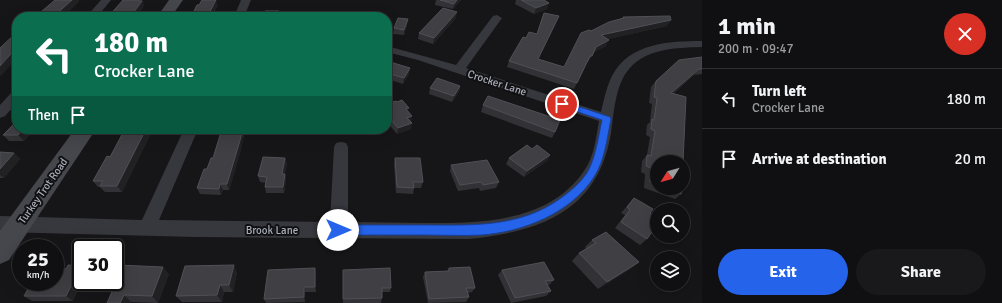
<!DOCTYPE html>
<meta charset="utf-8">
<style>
:root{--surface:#101012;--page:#19191b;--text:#f1f3f6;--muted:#9c9d9f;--line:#303032;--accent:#2563eb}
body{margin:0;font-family:Signika,sans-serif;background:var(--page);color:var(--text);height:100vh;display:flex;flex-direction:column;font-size:15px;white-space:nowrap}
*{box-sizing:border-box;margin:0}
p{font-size:13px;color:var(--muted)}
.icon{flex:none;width:22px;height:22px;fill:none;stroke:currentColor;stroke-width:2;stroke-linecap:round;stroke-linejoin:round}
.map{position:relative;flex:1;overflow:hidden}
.details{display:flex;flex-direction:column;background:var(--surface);width:300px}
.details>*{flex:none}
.banner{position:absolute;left:12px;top:12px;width:380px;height:122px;border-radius:16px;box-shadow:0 4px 16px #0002,0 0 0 1px var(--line);background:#0b6e4f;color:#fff;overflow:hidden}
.needle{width:26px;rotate:233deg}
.buttons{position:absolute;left:650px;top:155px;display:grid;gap:8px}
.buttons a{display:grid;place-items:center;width:40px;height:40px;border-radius:50%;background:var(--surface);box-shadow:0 4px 16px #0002,0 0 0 1px var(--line);font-size:20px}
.speed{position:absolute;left:12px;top:239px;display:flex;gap:8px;font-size:20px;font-weight:700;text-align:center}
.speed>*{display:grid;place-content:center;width:52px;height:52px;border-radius:50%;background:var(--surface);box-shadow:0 4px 16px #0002,0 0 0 1px var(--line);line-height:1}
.speed small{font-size:10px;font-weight:400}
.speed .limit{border:2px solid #111;border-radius:6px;background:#fff;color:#111}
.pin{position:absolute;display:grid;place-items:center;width:34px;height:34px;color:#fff;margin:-17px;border:2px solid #fff;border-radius:50%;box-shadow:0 1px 4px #0007}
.me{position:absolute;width:44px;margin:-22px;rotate:90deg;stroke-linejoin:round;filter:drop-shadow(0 0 3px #0008)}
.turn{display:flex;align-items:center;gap:14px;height:84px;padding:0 16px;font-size:18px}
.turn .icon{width:52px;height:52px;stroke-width:2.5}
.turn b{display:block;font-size:28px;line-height:34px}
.then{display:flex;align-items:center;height:38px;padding:0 16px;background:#0003;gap:8px;font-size:15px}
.round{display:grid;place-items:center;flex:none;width:42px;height:42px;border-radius:21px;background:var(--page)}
.head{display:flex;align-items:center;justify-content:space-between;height:68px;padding:0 16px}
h1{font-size:24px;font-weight:700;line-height:30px}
.cta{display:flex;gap:8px;margin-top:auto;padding:8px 16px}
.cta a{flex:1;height:46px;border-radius:24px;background:var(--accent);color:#fff;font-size:16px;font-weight:700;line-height:46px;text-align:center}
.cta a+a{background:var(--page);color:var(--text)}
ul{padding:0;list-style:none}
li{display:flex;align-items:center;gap:12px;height:60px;padding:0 16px;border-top:1px solid var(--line)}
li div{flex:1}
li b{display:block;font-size:15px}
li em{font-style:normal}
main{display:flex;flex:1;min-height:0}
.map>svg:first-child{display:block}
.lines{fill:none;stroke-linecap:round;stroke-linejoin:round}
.street{fill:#37383d;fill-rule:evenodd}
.secondary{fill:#45474d;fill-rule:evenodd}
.wall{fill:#323236}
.shaded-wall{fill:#212124}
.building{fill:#3f3f44;stroke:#4f5156}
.route{fill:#2563eb;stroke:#184099}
.labels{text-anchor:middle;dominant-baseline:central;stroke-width:4;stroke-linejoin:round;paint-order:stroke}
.street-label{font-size:11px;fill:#a8adb8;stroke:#111113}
</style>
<main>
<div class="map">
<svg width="702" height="303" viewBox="0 0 702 303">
<rect width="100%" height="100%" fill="#161618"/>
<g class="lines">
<g class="street">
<polygon points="101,0 111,0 97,17 86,17"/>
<polygon points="241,0 251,0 244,17 234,17"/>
<path d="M497,15L502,18L466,68L601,112C604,100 606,88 612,76C629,43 669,41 702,41V47C676,48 647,48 629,69C615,85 614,114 611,133C598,212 539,232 468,239L195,237L0,232V216L142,220L184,129H198L159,220L330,222L334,147L336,143L341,142L346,143L348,147V222C374,222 401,223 427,223C483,223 549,222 584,171C594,157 596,138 599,121L418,60L387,52V46L456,65L493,16Z"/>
<polygon points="17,91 17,103 5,116 0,118 0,105 12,92"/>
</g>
<g class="secondary">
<polygon points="169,0 183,0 171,17 157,17"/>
<polygon points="75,129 96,129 9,260 0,264 0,231"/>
</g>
</g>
<g class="wall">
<polygon points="436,0 461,0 453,9 435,5"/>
<polygon points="516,0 544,0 547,9 534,14 515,4"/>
<polygon points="544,13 538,59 564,67 591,31 622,18 623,17 671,20 667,26 608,39 606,46 594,52 588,62 587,62 574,89 507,67 509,61 526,38 537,34"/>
<polygon points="456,18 433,44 418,39 419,33"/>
<polygon points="407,25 404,35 393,34 394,28"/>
<polygon points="702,57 702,74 694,75 673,94 657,162 657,188 682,188 681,194 675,199 644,188 645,174 641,172 642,161 647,155 650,137 646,135 647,125 650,122 651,112 652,104 649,103 651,87 656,81"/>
<polygon points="387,61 409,74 403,84 387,79"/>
<polygon points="460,86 459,92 452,102 429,94 430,88"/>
<polygon points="387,104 409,112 411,123 411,129 397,134 387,122"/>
<polygon points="483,105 555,132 552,138 481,112"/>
<polygon points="17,129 43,129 39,134 30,134 24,141 9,141 3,135"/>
<polygon points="125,129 155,129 154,131 152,131 122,192 105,192 100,187 98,187 93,181 110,157"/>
<polygon points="241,150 229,190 223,190 221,195 200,194 197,188 207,169"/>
<polygon points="0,152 14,153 20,159 4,178 0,178"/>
<polygon points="550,155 547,161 524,177 506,164 509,158"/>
<polygon points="285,158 287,164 285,174 286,180 284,193 266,193 265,187 266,183 260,182 258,176"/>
<polygon points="395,158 423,182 421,188 414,188 413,194 396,193 394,164"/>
<polygon points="451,165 499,182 496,188 480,191 479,188 458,191 450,171"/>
<polygon points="634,198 650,213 647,239 640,245 615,228 625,215 621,213"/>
<polygon points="592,240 639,262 630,269 598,289 572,261 579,253 587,249 585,247"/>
<polygon points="315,268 316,273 316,292 305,292 305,302 266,303 264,299"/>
<polygon points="449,268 475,288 472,292 468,293 469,297 466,302 428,303 423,277 425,272 447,271"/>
<polygon points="66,269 85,290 78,290 73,301 32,301 24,296"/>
<polygon points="343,270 391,288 390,292 382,292 382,298 381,303 343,303"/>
<polygon points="502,270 554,280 549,285 547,285 551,291 546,296 511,303 498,275"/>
<polygon points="237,272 233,292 224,292 222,302 182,302 176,296"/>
<polygon points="169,274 158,303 131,302 131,303 107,303 114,288 109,283"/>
</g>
<g class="shaded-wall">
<polygon points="72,0 79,0 79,2 63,17 53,17"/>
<polygon points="139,0 143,0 144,6 137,17 130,17"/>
<polygon points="216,0 218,6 212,17 207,17"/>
<polygon points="457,0 461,0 453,9 454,4"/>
<polygon points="549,3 547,9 534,14 536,8"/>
<polygon points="279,11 279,17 277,17"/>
<polygon points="457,12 456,18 433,44 434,38"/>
<polygon points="408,19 407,25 404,35 404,30"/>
<polygon points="671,20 667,26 598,41 601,35"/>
<polygon points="609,40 606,46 593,53 596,47"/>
<polygon points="17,47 17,58 1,76 0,75 0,66"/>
<polygon points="410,68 409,74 403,84 404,78"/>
<polygon points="699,69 694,75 666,99 671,93"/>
<polygon points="460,86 459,92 452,102 454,96"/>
<polygon points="412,116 411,123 407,118"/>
<polygon points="412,123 411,129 397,134 398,128"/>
<polygon points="23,129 26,129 30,134 24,141 18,135"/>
<polygon points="35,129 43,129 39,134"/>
<polygon points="146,129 151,129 152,131 122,192 117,186"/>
<polygon points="243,129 246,129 241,150 229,190 227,184"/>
<polygon points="14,153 20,159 4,178 0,175 0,169"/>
<polygon points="550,155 547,161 524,177 527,171"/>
<polygon points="285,158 287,164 284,180 282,174"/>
<polygon points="285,174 286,180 284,193 283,187"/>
<polygon points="220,184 223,190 221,195 219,189"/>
<polygon points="639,262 630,269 598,289 607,282"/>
<polygon points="234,265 237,272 233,292 229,285"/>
<polygon points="163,267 169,274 158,303 152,296"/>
<polygon points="315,268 316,273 316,292 315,287"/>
<polygon points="81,281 81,282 89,282 85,290 79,286"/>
<polygon points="220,285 224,292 222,302 217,295"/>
<polygon points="71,286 78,290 73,301 66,296"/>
<polygon points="304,287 305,292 305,302 304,297"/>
<polygon points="124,295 131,302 131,303 120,303"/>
</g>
<g class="building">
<polygon points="55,0 72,0 53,17 35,17"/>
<polygon points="123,0 139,0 139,1 142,1 130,17 108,17"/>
<polygon points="202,0 216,0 207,17 191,17 197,5 199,5"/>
<polygon points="440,0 457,0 454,4"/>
<polygon points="521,0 544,0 549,3 536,8"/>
<polygon points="443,8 457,12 434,38 419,33"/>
<polygon points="265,11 279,11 277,17 262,17"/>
<polygon points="544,13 559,16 538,59 564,67 581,33 589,30 591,31 609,22 624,18 623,17 670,16 671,20 601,35 609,40 596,47 592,56 590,56 577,83 509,61 523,37 526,38 529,32 537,34"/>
<polygon points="311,14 321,14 320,17 310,17"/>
<rect x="350" y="14" width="11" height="3"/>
<polygon points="398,18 408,19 404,30 394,28"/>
<polygon points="17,32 17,47 0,66 0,48"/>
<polygon points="702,57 702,69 699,69 671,93 686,97 683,162 657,162 657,185 650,182 651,168 646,166 647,155 651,156 655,131 651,129 652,119 654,120 656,106 657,98 654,97 656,81 679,60"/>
<polygon points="387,61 410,68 404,78 387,73"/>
<polygon points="437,78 460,86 454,96 430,88"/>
<polygon points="488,96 560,120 555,132 483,105"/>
<polygon points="402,100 409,108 406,109 412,116 407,118 412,123 398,128 387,115 387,104 396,101 397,102"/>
<polygon points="17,121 17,129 23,129 18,135 3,135"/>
<polygon points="125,129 146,129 117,186 100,186 103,181 93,181 107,156 110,157"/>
<polygon points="222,129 243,129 239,144 227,184 220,184 219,189 197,188 204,169 207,169 211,158 213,158"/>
<polygon points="527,145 532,149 537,145 550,155 527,171 509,158"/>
<polygon points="0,152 14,153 0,169"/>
<polygon points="263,157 285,158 282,174 285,174 283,187 265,187 267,177 258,176"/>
<polygon points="395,158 420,158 423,182 413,182 414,188 397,187"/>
<polygon points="487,160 499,182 483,185 481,182 460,185 451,165"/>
<polygon points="666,188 682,188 681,194"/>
<polygon points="634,198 653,209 650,213 657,218 657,225 647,239 621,222 630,210 627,207"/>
<polygon points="606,232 639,262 607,282 579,253 596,243 592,240"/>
<polygon points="544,262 554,280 545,281 551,291 515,298 502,270"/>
<polygon points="68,265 81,266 81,281 79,286 71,286 66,296 24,296 32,282 55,282 55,269 66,269"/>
<polygon points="117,265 163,267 152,296 124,295 120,303 107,303 116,283 109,283 109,282 115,282 115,270"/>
<polygon points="234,265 229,285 220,285 217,295 176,296 185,266"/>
<polygon points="470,267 475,288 466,288 469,297 429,299 425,272 449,271 449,268"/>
<polygon points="315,268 315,287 304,287 304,297 264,299 268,270"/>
<polygon points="390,268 391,288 382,288 382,298 343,299 343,270"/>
</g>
<path class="route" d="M560,102H565L610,117L611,119C607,138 605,160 594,177C571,213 523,232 482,235C462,236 443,235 424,235C395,235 367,235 338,235L335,233L333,230L335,227L338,225C367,225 395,225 424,225C472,225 520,228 561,198C571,191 580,183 587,173C596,157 598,138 602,120L560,106Z"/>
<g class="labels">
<g class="street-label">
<text transform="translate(497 83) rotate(18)">Crocker Lane</text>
<text transform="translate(43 191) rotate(-55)">Turkey Trot Road</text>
<text x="272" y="230">Brook Lane</text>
</g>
</g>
</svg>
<div class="buttons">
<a><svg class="needle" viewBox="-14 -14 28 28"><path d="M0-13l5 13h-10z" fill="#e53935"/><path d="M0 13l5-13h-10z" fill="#9c9d9f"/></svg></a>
<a><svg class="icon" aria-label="search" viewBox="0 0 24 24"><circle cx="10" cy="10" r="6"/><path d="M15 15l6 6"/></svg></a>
<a><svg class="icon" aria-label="layers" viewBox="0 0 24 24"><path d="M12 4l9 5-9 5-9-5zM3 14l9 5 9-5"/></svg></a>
</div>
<div class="speed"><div>25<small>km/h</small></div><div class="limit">30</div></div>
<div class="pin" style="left:562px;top:104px;background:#d93025"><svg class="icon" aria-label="arrive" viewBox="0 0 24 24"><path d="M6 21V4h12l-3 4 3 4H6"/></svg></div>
<svg class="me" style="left:338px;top:230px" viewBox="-20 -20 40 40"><circle r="19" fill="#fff"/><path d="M0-13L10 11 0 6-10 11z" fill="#2563eb"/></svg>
<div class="banner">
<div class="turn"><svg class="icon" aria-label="left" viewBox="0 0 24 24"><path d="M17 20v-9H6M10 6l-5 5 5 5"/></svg><div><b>180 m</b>Crocker Lane</div></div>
<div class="then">Then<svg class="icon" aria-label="arrive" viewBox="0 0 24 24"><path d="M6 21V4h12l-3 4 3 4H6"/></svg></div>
</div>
</div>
<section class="details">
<div class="head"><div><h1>1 min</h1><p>200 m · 09:47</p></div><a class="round" style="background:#d93025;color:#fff"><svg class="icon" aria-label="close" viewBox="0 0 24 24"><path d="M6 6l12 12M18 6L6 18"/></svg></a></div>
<ul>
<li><svg class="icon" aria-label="left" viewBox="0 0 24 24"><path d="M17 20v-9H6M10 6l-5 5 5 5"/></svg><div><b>Turn left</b><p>Crocker Lane</p></div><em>180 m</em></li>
<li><svg class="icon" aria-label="arrive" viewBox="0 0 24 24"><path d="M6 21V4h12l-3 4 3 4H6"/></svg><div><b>Arrive at destination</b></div><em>20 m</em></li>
</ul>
<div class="cta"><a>Exit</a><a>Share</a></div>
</section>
</main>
